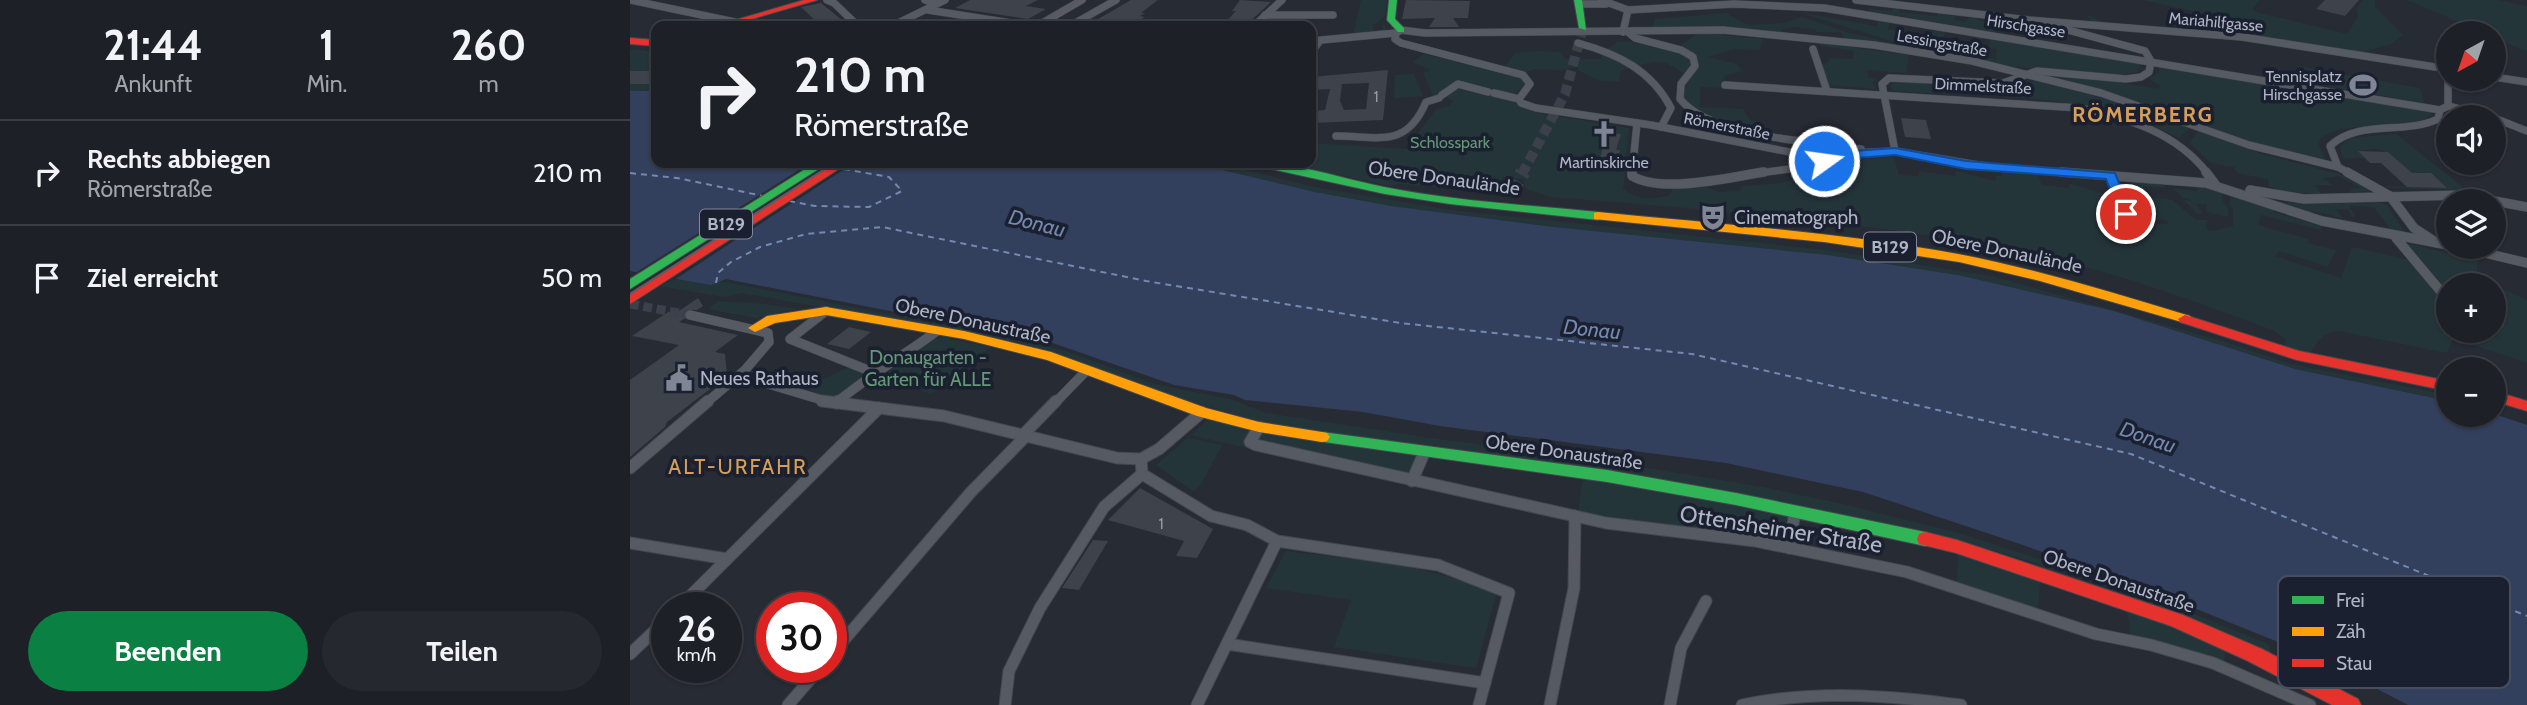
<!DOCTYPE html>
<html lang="de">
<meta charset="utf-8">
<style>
:root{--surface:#1d2027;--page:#25282f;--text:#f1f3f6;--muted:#a0a3a7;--line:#3b3e44;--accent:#0b8043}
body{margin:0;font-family:Cabin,sans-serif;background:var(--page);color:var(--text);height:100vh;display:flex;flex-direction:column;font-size:26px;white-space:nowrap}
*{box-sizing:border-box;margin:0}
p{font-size:23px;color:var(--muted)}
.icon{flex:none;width:38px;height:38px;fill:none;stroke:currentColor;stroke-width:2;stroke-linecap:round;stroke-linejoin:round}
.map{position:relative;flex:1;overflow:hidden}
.panel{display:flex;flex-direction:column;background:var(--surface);width:630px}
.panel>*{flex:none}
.banner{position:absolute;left:21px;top:21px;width:665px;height:147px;border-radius:14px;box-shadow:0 2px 5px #0004,0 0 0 2px var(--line);background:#1d2027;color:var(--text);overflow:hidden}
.needle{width:46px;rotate:220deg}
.controls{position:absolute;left:1806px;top:21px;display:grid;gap:14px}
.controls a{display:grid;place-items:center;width:70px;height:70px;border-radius:50%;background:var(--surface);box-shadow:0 2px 5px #0004,0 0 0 2px var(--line);font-size:35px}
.speed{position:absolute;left:21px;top:592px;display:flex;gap:14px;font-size:35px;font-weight:700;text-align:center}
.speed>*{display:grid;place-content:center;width:91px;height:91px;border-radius:50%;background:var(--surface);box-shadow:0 2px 5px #0004,0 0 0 2px var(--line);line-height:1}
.speed small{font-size:18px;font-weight:400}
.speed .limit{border:10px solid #d22;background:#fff;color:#111}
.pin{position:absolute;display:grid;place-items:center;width:60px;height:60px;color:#fff;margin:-30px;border:4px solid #fff;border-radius:50%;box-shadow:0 2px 7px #0007}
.me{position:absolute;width:77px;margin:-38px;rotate:76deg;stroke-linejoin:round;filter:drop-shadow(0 0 5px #0008)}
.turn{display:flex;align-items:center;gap:24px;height:147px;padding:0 28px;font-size:32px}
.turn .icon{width:91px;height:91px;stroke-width:2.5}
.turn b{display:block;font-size:49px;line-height:60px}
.eta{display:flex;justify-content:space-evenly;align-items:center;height:119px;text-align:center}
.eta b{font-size:42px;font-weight:800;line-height:49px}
.action{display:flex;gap:14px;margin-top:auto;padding:14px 28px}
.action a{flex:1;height:80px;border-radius:42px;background:var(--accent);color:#fff;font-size:28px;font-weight:800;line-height:80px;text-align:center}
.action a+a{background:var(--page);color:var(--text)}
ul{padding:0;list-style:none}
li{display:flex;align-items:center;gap:21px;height:105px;padding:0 28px;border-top:2px solid var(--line)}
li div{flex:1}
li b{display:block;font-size:26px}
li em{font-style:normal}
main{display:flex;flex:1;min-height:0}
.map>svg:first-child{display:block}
.green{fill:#24353a}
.water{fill:#32405e}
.pier{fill:#272b34}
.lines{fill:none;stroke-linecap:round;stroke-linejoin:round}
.ferry{stroke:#7588b0;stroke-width:2;stroke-dasharray:6 5;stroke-linecap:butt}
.building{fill:#3e424a;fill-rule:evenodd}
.street-tunnel{stroke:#3b404a;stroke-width:9;stroke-dasharray:9 4.5;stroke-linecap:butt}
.primary-tunnel-far1{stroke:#3b404a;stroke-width:10;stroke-dasharray:10 5;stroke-linecap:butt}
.primary-tunnel{stroke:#3b404a;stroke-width:15;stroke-dasharray:15 7;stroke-linecap:butt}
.street-far2-casing{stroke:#44474f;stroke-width:8}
.street-far1-casing{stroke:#44474f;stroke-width:10}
.street-casing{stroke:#44474f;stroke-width:13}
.fast-casing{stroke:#44474f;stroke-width:2}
.slow-casing{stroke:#44474f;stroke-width:2}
.jam-casing{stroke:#44474f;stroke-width:2}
.street-far2{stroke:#565a62;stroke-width:7}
.street-far1{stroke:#565a62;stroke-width:9}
.street{stroke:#565a62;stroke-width:11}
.fast{fill:#30b455;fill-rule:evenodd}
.slow{fill:#ff9f0a;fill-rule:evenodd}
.jam{fill:#e5322d;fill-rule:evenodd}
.tram{stroke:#5a5d66;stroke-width:2}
.route{fill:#1a73e8;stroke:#114b97;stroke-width:2}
.labels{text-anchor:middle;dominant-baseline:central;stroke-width:7;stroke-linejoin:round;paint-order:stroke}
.far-street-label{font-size:16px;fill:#afb5c7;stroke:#1a202f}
.far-poi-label{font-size:16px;fill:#afb5c7;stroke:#1a202f;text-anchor:end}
.number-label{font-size:16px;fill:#9398a8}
.far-park-label{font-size:16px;fill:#659877;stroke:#1a202f}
.shield{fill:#1a202f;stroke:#828899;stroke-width:2}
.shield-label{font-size:18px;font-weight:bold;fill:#afb5c7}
.street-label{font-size:19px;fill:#afb5c7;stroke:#1a202f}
.poi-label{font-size:19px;fill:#afb5c7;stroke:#1a202f;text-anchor:start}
.park-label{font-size:19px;fill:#659877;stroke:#1a202f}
.far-district-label{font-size:21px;font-weight:bold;letter-spacing:2px;fill:#d79e59;stroke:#1a202f}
.water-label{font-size:21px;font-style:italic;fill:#7588b0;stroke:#1a202f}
.neighbourhood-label{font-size:21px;letter-spacing:2px;fill:#d79e59;stroke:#1a202f}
.near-street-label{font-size:23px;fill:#afb5c7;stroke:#1a202f}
.key{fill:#1a202f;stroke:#474d5d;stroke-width:2}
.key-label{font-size:19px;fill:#afb5c7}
</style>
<main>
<section class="panel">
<div class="eta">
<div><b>21:44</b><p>Ankunft</p></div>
<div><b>1</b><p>Min.</p></div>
<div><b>260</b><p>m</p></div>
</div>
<ul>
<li><svg class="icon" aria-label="right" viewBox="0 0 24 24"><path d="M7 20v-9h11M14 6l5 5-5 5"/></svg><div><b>Rechts abbiegen</b><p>Römerstraße</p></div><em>210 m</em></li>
<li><svg class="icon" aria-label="arrive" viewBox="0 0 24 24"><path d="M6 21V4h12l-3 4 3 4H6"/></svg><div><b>Ziel erreicht</b></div><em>50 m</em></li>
</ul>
<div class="action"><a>Beenden</a><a>Teilen</a></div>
</section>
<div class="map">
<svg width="1897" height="705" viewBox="0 0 1897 705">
<rect width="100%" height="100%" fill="#272b34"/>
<g class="green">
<polygon points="731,0 757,0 755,16 742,26 744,31 753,29 752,25 755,25 756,31 723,36"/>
<polygon points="1512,0 1630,0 1622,9 1626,12 1717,34 1728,17 1726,9 1733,0 1745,0 1745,7 1773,35 1761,44 1726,54 1463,22 1456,15 1472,21 1539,31 1595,33 1586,16"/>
<polygon points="1777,0 1867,0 1897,6 1897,51 1864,38 1864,33 1855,33"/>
<polygon points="1263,7 1270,7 1269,12 1307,16 1309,11 1318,12 1317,15 1325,16 1324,20 1334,22 1343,15 1347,16 1347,20 1366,23 1370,19 1364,32 1238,11 1239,9 1262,11"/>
<polygon points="1168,12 1246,26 1248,21 1225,17 1261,21 1257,29 1287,34 1315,30 1312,50 1339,55 1346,36 1354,37 1353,39 1347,39 1346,43 1353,44 1349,57 1366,59 1367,49 1359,48 1360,38 1512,63 1507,72 1488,75 1378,66 1287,49"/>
<polygon points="1097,13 1118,25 1154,23 1172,17 1220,33 1272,46 1215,39 1210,32 1187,32 1185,29 1165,27 1151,29 1154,34 1088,27 1002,28 1003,26 1023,27 1025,16 1026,19"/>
<path d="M1068,33L1133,39L1130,50L1103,49L1078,57L1107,64L1112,71L1094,76L1092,88L1070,87V107L1113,109L1120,120L1135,123L1131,130L1078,118L1054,99C1053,80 1068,74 1067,56L1049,47Z"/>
<path d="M988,42C1012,42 1047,44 1063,62L1055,74C1035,62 1032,58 1009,66L974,50Z"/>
<polygon points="1191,43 1279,55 1276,73 1238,70 1238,78 1246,78 1243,83 1246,89 1197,85 1191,65 1199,62 1198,58 1223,59 1224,51 1191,46"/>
<polygon points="0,49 26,52 26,91 0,91"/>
<path d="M910,51L930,52L935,59H972V52L1005,67L991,70L989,81C970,83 964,79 948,70V66L931,70L905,69L897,72L875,66L885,53Z"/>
<path d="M794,54L889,76L897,83L878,100L907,113L999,128L993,189C1007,200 1023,200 1040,195L1043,186L1068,184L1089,192L1112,191L1110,186L1152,183L1177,176L1184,189L1207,187L1204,179L1225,180L1223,168L1203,166L1201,162L1204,161L1264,157L1269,175L1289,176V171L1325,176L1326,171L1366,181V176H1372V171L1408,175L1412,185L1439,188V184C1457,186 1466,194 1486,196L1493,223L1504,238L1509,235L1518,236L1516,230H1522L1521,227H1526L1525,224H1538L1536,220L1508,218L1505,212L1498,211L1496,204L1509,205L1517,217L1528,218L1520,204L1509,203L1500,180L1534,185L1536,188L1513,186L1518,197L1542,200L1566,220H1578L1576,227L1578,231C1588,232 1594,226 1603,227V209L1599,205L1602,193L1644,209L1643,212L1691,226V230L1631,215L1628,225L1678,239V243L1706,250L1698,267L1649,251L1645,256L1711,278L1722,247L1780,260L1789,272L1797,274L1772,242L1848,261L1846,278L1863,285H1818V331H1864V285L1897,300V363L1823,338L1817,353L1709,331C1692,332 1690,340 1680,352L1681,355L1653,347L1656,339L1642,330C1573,304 1503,278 1431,261C1264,222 1093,211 922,197L896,189L893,179L873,177L870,184L847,190L769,184L760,186L656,163H681V143L776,149L783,147L785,144L782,141L806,109L819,106L823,101L815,96H803L793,73L801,70L783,62Z"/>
<path d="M1530,66L1799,112L1802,115C1796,118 1789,122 1782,123C1760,128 1699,121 1688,143L1695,159L1692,160L1626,143L1503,100L1421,76L1476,80L1529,89L1530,86L1519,79L1528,73Z"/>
<polygon points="1669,66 1790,88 1794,103 1672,82"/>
<polygon points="784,74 793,96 764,98 765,75"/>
<path d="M1406,81L1487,102L1561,127L1549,138C1462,91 1358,97 1262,91L1260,85L1267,82L1378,86Z"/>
<polygon points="1568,131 1632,154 1709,174 1744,191 1722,192 1718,190 1731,188 1709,176 1692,178 1703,185 1684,185 1692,194 1647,192 1646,188 1636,186 1639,185 1638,179 1607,173 1604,167 1581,163 1559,143"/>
<polygon points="1766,134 1836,190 1761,188 1755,186 1816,187 1801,173 1786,177 1758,152 1744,149 1729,151 1735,158 1713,158 1710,147 1719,138"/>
<polygon points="563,163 586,163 689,188 821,210 1196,250 1362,276 1599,343 1660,364 1818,395 1818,401 1665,369 1484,311 1328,275 1198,255 924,227 761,206 685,192"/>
<polygon points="1567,185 1591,190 1593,202 1598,208 1598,217 1577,212 1576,204 1566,204 1573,213 1567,214 1554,200 1561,201 1561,199 1552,198 1543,188 1567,191"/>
<polygon points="1659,200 1679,204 1749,202 1757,205 1776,235 1747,230 1746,227 1760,229 1744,207 1719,206 1726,217 1722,217 1717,209 1706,210 1714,219 1681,210 1680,215 1657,207"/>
<path d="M44,279L81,285L90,281L264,315L303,318L315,324L347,328L436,351L524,384L600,399L636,413L814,440L932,454L1133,487L1213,504L1332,534L1508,591L1638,644L1642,655C1529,603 1409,559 1288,531C1069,481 845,463 625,420L542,396L448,361L386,342L112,293L94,297L30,286Z"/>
<polygon points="89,301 134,304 167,309 126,318 78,309"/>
<polygon points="319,335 320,339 361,347 318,379 321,381 300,394 255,373 302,340"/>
<polygon points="220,367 236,375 207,398 191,396 178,389 177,386"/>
<polygon points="579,419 641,426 800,458 786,487 561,435"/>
<polygon points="558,438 592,445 570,486 563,491 526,465"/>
<polygon points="956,478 1059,494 1156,515 1158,518 1155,538 1149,541 976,520 948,513 952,482"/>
<path d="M656,551C728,560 799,563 866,595L846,668L704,647L721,600L636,588Z"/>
<polygon points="1328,555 1410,581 1408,611 1327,583"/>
<polygon points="1497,610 1596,646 1594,662 1532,642 1501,636"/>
</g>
<polygon class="water" points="0,91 26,91 26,163 563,163 685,192 761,206 924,227 1198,255 1328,275 1484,311 1665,369 1818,401 1818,415 1864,414 1897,425 1897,705 1778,705 1688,658 1527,593 1390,544 1233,492 1096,463 810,426 733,412 615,400 604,395 544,385 414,340 354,326 304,315 265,312 96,279 81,285 0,271"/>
<polygon class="pier" points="180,163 224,163 41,282 2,275"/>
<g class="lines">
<g class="ferry">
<polyline points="0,173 47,178 133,196"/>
<polyline points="159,201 185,206 239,207 272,191 259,177 208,168"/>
<polyline points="86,283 88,273 101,262 130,247 176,234 252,227 516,281 770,323 1062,354 1501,454 1897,616"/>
</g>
</g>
<g class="building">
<polygon points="340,0 408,0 396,6 416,9 398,19 325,8"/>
<polygon points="501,0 528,0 511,13 515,13 510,16 515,17 499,26 456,26"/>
<polygon points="610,0 641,2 615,26 592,26 606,11 602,11"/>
<polygon points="776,0 840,1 838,18 823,18 829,27 799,27 805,18 772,19"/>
<polygon points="1695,0 1729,0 1715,16 1686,9"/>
<polygon points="191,3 213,21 210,22 216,26 191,26 171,7"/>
<path d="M758,70L753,120L681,123V111L695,110L700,89L681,90V77ZM739,83L736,109L714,110L710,101L712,84Z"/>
<rect x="0" y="71" width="26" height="13"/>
<polygon points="1271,118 1296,120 1301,139 1275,137"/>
<polygon points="975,133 991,134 986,150 990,150 987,167 969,166"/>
<polygon points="1728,151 1758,152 1782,173 1801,173 1817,188 1777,187 1751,163 1740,163"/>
<polygon points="68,298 73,306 67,310 55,310 54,319 49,322 108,335 85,352 95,354 97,376 37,422 35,427 0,457 0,380 49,345 2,336 38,312 46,313"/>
<polygon points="219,327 241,332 219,349 197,344"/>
<polygon points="510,488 583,529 567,558 546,556 554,541 478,520"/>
<polygon points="463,540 478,541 449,590 432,588"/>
</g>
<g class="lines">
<polyline class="street-tunnel" points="0,304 60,315"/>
<polyline class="primary-tunnel-far1" points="892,174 935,94 953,28"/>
<polyline class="primary-tunnel" points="880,194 893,172"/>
<defs>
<g id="street-far2">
<polyline points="0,0 105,22"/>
<polyline points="197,0 204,3 228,26"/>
<polyline points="295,0 306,4"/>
<polyline points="971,0 998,10 1104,4 1194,8 1810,110"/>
<polyline points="1226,0 1399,20 1612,37 1818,69"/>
<polyline points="950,4 976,4"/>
<polyline points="298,10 401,26"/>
<polyline points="635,15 703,15"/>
<polyline points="262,26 315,0"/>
<polyline points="407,26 452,0"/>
<polyline points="440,26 486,0"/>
<polyline points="624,26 652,0"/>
<polyline points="993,32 998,10"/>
<path d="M999,33L1005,38L1051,50L1063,57L1065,66L1051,84L1050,99C1082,138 1182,141 1231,149"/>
<polyline points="681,41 766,33"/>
<path d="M948,43C988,54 1021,70 1041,108L1031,127"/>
<polyline points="1183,49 1197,91"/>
<polyline points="681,53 689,42"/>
<polyline points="1864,77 1897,82"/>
<path d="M1095,85L1450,108C1498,118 1547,133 1578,174"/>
<polyline points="864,93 889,99"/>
<polyline points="812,95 828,84 858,92"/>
<polyline points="889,99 900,84 893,75 771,43 765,39 766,33 771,30 795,33 1093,30 1244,45 1342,61 1471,93 1619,145 1708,167 1721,174"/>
<polyline points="889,99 891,103 906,108 1021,125 1175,155 1265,151 1360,167 1455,174"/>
<polyline points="1818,106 1861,117"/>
<polyline points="1864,118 1897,131"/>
<path d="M706,136C749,136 776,149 796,102L809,98"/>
<polyline points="1265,151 1252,84 1259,78 1373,83 1407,71 1496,79 1511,77 1519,72 1521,61 1515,51 1427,27"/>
<path d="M1708,167L1700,146C1728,119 1774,135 1808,119L1810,110L1818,106V73"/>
<polyline points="1002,174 1007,123"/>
<polyline points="1121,174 1190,165 1195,156"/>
</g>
<g id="street-far1">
<path d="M1002,172V176C1032,194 1100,177 1134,172"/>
<polyline points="1431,172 1576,183 1692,221 1818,245"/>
<polyline points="1576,172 1585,184"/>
<polyline points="1717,172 1760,196 1784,228 1807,243"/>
<polyline points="1481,176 1501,229"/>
<polyline points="1620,190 1674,199 1832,195 1897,207"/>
<polyline points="1766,238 1818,300"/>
<polyline points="1830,247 1897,263"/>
<polyline points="196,311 160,339 245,373"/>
<polyline points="60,315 138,333 139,342 115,370 76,403"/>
<polyline points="1864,322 1869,324"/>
<polyline points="132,382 202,403"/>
<path d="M206,403C238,376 273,356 307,331"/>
<polyline points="425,403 457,370"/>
</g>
<g id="street">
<polyline points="192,401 314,416 487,458 511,459 529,449 572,412"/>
<polyline points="206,403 208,401"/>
<polyline points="629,427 620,442 626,445 976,523 1125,541 1277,572 1466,634 1521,645 1583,663 1680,705"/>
<polyline points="391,437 426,401"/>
<polyline points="511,459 512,474 581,516 617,525 647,541 808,565 879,593 849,705"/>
<polyline points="0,468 78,401"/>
<polyline points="782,481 794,453"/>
<polyline points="0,543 97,559"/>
<polyline points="1159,548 1165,512"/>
<polyline points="49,607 249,408"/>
<polyline points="597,644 855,683"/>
<polyline points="0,654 37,619"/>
<polyline points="201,655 341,492 394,438"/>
<polyline points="158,705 191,667"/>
<polyline points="375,705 379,671 410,608 474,507 512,474"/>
<polyline points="567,705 647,541"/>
<polyline points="920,705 944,588 945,516"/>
<polyline points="1040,705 1051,648 1076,601"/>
<path d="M1112,705C1184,690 1258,695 1331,705"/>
</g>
<g id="fast">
<polygon points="759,0 767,0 765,19 774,28 774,32 768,32 757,20"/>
<polygon points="944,0 952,0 956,30 949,28"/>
<polygon points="185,163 198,163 0,289 0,279"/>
<path d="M621,163C663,161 712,179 754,187C824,201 897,205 968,212L974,216L968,220L820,204L755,194L627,166Z"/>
<polygon points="692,432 977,470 1106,493 1295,532 1301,534 1303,539 1301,544 1295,546 1106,505 977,482 687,441 684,437 687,433"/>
</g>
<g id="slow">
<path d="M968,212C1088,224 1209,232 1328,254C1407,269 1483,293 1560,316L1562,319L1555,323L1410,281L1329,262L1194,242L964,219V213Z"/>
<polygon points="196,307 334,331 421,352 576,408 629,422 692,432 697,433 700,437 697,441 692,442 629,432 567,416 417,360 334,339 196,315 145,323 125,332 118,328 137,316"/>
</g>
<g id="jam">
<polygon points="174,0 187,0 98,26 85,26"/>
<polygon points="0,38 26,40 26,46 0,44"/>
<polygon points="205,163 218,163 0,304 0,294"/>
<polygon points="1555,315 1669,351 1818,381 1818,391 1667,360 1550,322 1548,319"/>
<polygon points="1864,391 1897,401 1897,411 1864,401"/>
<polygon points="1295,532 1327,540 1553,615 1632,649 1728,699 1731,705 1702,705 1618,661 1541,626 1326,553 1289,544 1287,539 1289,534"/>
</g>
</defs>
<use href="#street-far2" class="street-far2-casing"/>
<use href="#street-far1" class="street-far1-casing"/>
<use href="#street" class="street-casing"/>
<use href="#fast" class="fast-casing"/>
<use href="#slow" class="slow-casing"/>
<use href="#jam" class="jam-casing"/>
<use href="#street-far2" class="street-far2"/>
<use href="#street-far1" class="street-far1"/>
<use href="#street" class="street"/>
<use href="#fast" class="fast"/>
<use href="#slow" class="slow"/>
<use href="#jam" class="jam"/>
<g class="tram">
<polyline points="413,26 455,0"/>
<polyline points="0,294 204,163"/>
</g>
</g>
<polygon class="route" points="1265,148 1336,161 1485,173 1502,214 1500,217 1491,217 1476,179 1336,169 1265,155 1201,160 1194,165 1188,161 1191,154 1195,153"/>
<defs>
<symbol id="stadium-bare" viewBox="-9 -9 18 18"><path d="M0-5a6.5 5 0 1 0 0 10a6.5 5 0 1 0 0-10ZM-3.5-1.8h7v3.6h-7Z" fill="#7f8594" stroke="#1a202f" stroke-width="2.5" paint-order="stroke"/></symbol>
<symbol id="church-bare" viewBox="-9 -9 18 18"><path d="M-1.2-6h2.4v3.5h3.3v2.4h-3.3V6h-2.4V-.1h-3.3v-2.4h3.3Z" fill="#7f8594" stroke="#1a202f" stroke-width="2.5" paint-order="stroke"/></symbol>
<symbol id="theatre-bare" viewBox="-9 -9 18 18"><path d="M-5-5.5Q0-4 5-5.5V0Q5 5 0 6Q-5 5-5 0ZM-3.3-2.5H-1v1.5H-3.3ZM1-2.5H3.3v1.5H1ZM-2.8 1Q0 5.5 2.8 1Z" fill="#7f8594" stroke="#1a202f" stroke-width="2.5" paint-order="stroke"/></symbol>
<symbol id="civic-bare" viewBox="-9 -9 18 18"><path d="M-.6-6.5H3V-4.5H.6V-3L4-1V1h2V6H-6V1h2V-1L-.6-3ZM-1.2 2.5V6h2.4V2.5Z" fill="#7f8594" stroke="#1a202f" stroke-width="2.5" paint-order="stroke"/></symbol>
</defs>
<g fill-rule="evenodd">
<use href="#stadium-bare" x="1714" y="66" width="38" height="38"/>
<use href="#church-bare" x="955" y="115" width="38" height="38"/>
<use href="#theatre-bare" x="1064" y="198" width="38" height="38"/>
<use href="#civic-bare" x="30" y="359" width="38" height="38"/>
</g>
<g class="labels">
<g class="far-street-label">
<text transform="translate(1586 22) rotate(5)">Mariahilfgasse</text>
<text transform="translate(1396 26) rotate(9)">Hirschgasse</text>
<text transform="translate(1312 43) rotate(10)">Lessingstraße</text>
<text transform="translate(1353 86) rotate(3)">Dimmelstraße</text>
<text transform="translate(1097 126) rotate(11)">Römerstraße</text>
</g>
<g class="far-poi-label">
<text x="1712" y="76">Tennisplatz<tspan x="1712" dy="18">Hirschgasse</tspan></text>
<text x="974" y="162" text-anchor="middle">Martinskirche</text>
</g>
<g class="number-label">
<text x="746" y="96">1</text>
<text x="531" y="523">1</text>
</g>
<g class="far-park-label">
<text x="820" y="142">Schlosspark</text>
</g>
<g class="shield">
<rect x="70" y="209.5" width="52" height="29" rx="5"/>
<rect x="1234" y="232.5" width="52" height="29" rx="5"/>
</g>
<g class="shield-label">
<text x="96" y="224">B129</text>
<text x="1260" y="247">B129</text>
</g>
<g class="street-label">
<text transform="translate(814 178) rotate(8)">Obere Donaulände</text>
<text transform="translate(1377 251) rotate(12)">Obere Donaulände</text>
<text transform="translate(343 321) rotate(12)">Obere Donaustraße</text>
<text transform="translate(934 452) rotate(8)">Obere Donaustraße</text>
<text transform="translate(1489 581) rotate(19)">Obere Donaustraße</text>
</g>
<g class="poi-label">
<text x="1104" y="217">Cinematograph</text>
<text x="70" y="378">Neues Rathaus</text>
</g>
<g class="park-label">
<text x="298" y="357">Donaugarten -<tspan x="298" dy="22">Garten für ALLE</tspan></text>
</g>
<g class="far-district-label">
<text x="1513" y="114">RÖMERBERG</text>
</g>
<g class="water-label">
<text transform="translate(407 223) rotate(14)">Donau</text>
<text transform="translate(962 329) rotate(6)">Donau</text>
<text transform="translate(1518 437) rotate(19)">Donau</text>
</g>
<g class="neighbourhood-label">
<text x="108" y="466">ALT-URFAHR</text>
</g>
<g class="near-street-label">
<text transform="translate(1151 529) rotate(9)">Ottensheimer Straße</text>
</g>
</g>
<rect x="1648" y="576" width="232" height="112" rx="10" class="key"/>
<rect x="1662" y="596" width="32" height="8" fill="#30b455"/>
<rect x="1662" y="627" width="32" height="9" fill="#ff9f0a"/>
<rect x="1662" y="659" width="32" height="8" fill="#e5322d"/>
<g class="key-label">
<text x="1706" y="607">Frei</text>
<text x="1706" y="638">Zäh</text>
<text x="1706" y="670">Stau</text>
</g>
</svg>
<div class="controls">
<a><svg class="needle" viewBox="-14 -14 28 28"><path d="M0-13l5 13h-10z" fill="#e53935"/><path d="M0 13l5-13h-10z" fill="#a0a3a7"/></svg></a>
<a><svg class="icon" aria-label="sound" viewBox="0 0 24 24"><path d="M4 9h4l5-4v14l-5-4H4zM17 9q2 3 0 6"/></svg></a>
<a><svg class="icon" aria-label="layers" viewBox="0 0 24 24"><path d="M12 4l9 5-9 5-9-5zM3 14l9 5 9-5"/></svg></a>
<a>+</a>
<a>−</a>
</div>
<div class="speed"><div>26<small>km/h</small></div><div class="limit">30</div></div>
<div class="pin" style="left:1496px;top:214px;background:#d93025"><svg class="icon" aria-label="arrive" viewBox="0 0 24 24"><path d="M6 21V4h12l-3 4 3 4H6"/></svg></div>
<svg class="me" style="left:1194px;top:161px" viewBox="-20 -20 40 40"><circle r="17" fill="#1a73e8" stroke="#fff" stroke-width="3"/><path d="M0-11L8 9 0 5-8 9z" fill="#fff"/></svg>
<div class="banner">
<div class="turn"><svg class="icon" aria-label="right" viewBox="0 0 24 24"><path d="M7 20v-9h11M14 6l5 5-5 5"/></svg><div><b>210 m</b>Römerstraße</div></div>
</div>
</div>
</main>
